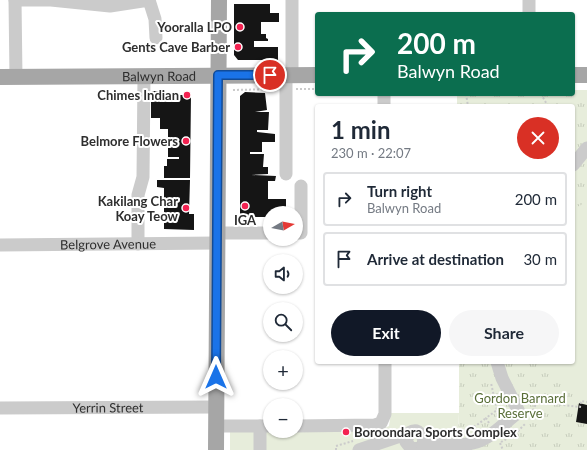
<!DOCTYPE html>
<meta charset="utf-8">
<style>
:root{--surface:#fff;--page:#f6f6f7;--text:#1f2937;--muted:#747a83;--line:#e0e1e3;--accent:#111827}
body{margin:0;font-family:Lato,sans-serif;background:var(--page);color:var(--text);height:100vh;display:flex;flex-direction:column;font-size:15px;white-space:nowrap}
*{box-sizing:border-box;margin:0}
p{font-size:13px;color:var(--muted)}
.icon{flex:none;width:22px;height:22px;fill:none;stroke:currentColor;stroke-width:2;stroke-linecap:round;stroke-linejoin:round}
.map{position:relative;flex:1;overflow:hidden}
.details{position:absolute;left:315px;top:104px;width:260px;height:260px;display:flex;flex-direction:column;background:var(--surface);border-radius:4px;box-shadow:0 1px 3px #0004}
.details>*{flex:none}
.hud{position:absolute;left:315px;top:12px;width:260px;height:84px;border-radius:4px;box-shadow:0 1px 3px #0004;background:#0b6e4f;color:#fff;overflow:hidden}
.needle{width:26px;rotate:81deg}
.controls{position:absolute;left:263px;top:206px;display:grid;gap:8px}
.controls a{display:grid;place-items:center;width:40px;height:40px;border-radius:50%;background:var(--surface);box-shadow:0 1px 3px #0004;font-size:20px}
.pin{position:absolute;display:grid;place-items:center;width:34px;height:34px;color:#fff;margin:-17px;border:2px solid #fff;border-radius:50%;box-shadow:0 1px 4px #0007}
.me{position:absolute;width:44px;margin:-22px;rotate:0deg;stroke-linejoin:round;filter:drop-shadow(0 0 3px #0008)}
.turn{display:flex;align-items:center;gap:14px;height:84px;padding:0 16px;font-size:18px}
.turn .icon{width:52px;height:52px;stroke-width:2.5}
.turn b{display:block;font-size:28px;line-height:34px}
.round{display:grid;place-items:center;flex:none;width:42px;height:42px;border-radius:21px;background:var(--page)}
.overview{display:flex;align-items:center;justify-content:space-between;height:68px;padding:0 16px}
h1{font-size:24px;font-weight:700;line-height:30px}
.action{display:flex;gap:8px;margin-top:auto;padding:8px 16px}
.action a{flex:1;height:46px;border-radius:24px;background:var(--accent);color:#fff;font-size:16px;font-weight:700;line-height:46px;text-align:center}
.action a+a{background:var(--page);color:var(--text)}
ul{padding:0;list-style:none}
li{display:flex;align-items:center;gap:12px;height:54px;margin:0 8px 6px;padding:0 8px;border:2px solid var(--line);border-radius:4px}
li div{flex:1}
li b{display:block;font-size:15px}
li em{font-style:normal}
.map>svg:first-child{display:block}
.grass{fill:url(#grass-tufts)}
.pitch{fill:#e7eddb}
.building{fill:#151515}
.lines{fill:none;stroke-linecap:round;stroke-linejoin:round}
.path{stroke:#cbcbcb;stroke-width:2;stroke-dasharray:2 2;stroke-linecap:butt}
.minor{stroke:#cbcbcb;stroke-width:13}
.major{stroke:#a6a6a6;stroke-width:16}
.route-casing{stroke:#114b97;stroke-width:10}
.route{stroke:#1a73e8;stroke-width:7}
.poi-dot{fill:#f32251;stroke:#fff;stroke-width:1.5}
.labels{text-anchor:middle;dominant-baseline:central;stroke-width:4;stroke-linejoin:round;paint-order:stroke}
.poi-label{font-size:13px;font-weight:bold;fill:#2e2e2e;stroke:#fff;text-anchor:end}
.street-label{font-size:13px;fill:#2e2e2e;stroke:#fff}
.park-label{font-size:13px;fill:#596e38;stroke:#fff}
</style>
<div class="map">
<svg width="587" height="450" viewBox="0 0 587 450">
<defs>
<pattern id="grass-tufts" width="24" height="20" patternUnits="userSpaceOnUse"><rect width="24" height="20" fill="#e7eddb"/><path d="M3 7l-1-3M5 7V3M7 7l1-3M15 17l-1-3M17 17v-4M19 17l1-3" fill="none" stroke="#c6ccbc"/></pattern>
</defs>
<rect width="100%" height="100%" fill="#fff"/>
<polygon class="grass" points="573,90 587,90 587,450 457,450 459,413 459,362 573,362 573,106 457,106 457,94 573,94"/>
<g class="pitch">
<polygon points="587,202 587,395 561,381 541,362 573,362 573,209"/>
<polygon points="391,413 459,413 457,450 230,450 230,432 381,430 389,426"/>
</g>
<g class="building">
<polygon points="234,4 270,4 270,13 279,13 279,22 261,22 261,34 266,34 266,38 268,39 268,41 254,41 254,47 278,47 278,60 238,60 234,55"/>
<polygon points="151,91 165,91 165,95 191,95 190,178 164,178 164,166 167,166 167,159 179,159 179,157 168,157 168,129 160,129 160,118 151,118"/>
<polygon points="245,92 265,93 267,110 255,112 269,112 268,130 257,130 257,132 275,134 275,142 262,142 262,152 250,152 250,154 264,154 263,167 268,167 268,174 251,175 276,176 275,181 268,181 268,199 286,199 286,208 281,209 281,213 270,213 270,217 240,217 240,96"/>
<polygon points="157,180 190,180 189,214 194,214 194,230 164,229 164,188 157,187"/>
<polygon points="579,403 587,405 587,424 576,422"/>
</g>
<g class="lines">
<g class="path">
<polyline points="296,89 317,89"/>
<polyline points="233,90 276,89"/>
<polyline points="466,94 468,106"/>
<polyline points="541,94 548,106"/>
<polyline points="531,414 537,402 580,407 581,401 587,402"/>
<polyline points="489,423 486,418 497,410 491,383"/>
<polyline points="459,433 477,425 486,418"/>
<polyline points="501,442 515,434 526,423"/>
<polyline points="500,443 503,450"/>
<polyline points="336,450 336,446 353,441"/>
</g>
<g class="minor">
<polyline points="15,0 51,0 110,6 149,0 155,19 156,38"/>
<polyline points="15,0 16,77"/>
<polyline points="529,0 529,14"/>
<polyline points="292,75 292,0"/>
<polyline points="384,94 384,106"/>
<polyline points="573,165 587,148"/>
<polyline points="286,174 286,75"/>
<polyline points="217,233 270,233"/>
<polyline points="296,233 301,233 301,186"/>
<polyline points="138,244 138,195 143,177 144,76"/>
<path id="s1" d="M0,245L217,243"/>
<path id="s2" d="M0,408L216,407"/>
<polyline points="216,426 270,426"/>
<polyline points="296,426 375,425 381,423 385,414 385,362"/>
<path d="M424,438L423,445L417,449L410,447L406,442L409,433C418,427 419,434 425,438C429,440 434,441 438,443"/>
<path d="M423,445C439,444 457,447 473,443C491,439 505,422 519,412L502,378L497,362"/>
<polyline points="260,450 260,426"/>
<polyline points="359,450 409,433"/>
</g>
<g class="major">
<polyline points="573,75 587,75"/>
<path id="s3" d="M0,77L317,75"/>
<polyline points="216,450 219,0"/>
</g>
</g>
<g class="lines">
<defs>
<polyline id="route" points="216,377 218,75 270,75"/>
</defs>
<use href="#route" class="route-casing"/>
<use href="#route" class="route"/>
</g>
<g class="poi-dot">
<circle cx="240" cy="27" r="4"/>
<circle cx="238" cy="47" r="4"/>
<circle cx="187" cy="95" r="4"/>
<circle cx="186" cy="141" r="4"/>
<circle cx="245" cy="206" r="4"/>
<circle cx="186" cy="208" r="4"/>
<circle cx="346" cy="432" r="4"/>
</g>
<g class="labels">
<g class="poi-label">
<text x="232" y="27">Yooralla LPO</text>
<text x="230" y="47">Gents Cave Barber</text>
<text x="179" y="95">Chimes Indian</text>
<text x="178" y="141">Belmore Flowers</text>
<text x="178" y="201">Kakilang Char<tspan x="178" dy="15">Koay Teow</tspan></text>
<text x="245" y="220" text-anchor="middle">IGA</text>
<text x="354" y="432" text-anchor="start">Boroondara Sports Complex</text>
</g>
<g class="street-label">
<text stroke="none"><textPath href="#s3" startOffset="159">Balwyn Road</textPath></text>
<text stroke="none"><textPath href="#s1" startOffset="108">Belgrove Avenue</textPath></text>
<text stroke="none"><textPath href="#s2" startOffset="108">Yerrin Street</textPath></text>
</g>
<g class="park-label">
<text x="520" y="398">Gordon Barnard<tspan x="520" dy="15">Reserve</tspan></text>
</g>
</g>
</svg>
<div class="controls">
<a><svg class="needle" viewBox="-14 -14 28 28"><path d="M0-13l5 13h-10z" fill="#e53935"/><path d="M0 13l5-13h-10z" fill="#747a83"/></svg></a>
<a><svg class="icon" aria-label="sound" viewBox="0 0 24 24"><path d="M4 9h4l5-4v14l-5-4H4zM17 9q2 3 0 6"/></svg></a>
<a><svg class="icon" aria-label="search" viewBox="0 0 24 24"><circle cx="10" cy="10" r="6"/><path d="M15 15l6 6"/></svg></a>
<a>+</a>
<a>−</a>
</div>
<div class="pin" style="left:270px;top:75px;background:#d93025"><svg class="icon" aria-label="arrive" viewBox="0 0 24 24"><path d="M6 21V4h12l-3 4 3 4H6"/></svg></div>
<svg class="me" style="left:216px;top:377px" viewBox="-20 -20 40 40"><path d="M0-17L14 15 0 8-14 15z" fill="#1a73e8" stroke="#fff" stroke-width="4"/></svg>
<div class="hud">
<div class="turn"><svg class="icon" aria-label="right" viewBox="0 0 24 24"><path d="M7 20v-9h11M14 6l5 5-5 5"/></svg><div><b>200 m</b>Balwyn Road</div></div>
</div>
<section class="details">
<div class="overview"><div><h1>1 min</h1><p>230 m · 22:07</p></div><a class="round" style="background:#d93025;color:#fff"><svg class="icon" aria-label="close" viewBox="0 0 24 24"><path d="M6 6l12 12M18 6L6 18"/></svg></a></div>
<ul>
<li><svg class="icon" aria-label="right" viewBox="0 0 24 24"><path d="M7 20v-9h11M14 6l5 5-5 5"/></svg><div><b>Turn right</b><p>Balwyn Road</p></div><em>200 m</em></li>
<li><svg class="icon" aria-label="arrive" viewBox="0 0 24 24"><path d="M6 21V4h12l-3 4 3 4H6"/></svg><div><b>Arrive at destination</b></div><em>30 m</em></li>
</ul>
<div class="action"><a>Exit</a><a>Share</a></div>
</section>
</div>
